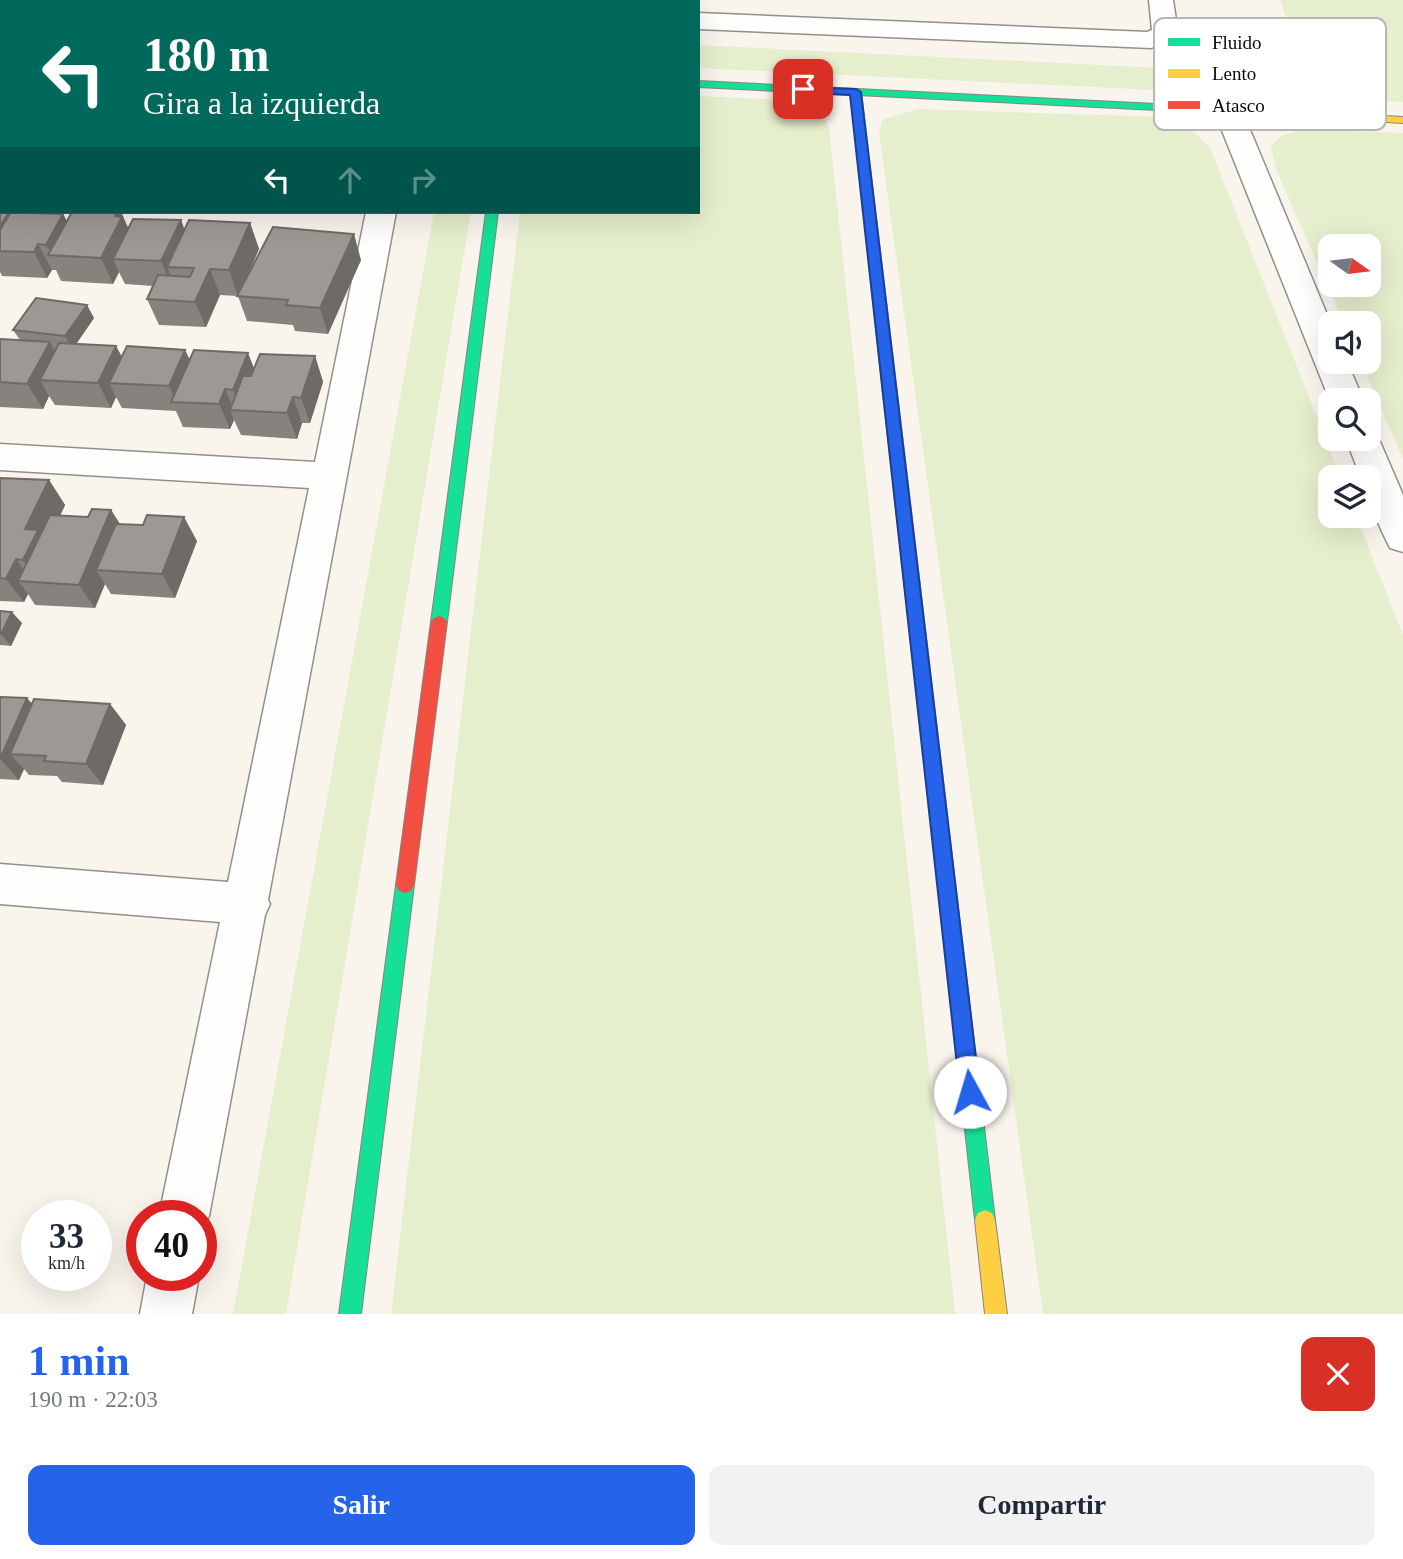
<!DOCTYPE html>
<html lang="es">
<meta charset="utf-8">
<style>
:root{--surface:#fff;--page:#f2f2f3;--text:#1f2937;--muted:#747a83;--accent:#2563eb}
body{margin:0;font-family:"Times New Roman",serif;background:var(--page);color:var(--text);height:100vh;display:flex;flex-direction:column;font-size:26px;white-space:nowrap}
*{box-sizing:border-box;margin:0}
p{font-size:23px;color:var(--muted)}
.icon{flex:none;width:38px;height:38px;fill:none;stroke:currentColor;stroke-width:2;stroke-linecap:round;stroke-linejoin:round}
.map{position:relative;height:1314px;overflow:hidden}
.side{display:flex;flex-direction:column;background:var(--surface);flex:1}
.side>*{flex:none}
.guide{position:absolute;left:0px;top:0px;width:700px;height:214px;box-shadow:0 7px 28px #0002;background:#00695c;color:#fff;overflow:hidden}
.needle{width:46px;rotate:104deg}
.buttons{position:absolute;left:1318px;top:234px;display:grid;gap:14px}
.buttons a{display:grid;place-items:center;width:63px;height:63px;border-radius:14px;background:var(--surface);box-shadow:0 7px 28px #0002;font-size:35px}
.speed{position:absolute;left:21px;top:1200px;display:flex;gap:14px;font-size:35px;font-weight:700;text-align:center}
.speed>*{display:grid;place-content:center;width:91px;height:91px;border-radius:50%;background:var(--surface);box-shadow:0 7px 28px #0002;line-height:1}
.speed small{font-size:18px;font-weight:400}
.speed .limit{border:10px solid #d22;background:#fff;color:#111}
.pin{position:absolute;display:grid;place-items:center;width:60px;height:60px;color:#fff;margin:-30px;border-radius:14px;box-shadow:0 4px 10px #0006}
.me{position:absolute;width:77px;margin:-38px;rotate:354deg;stroke-linejoin:round;filter:drop-shadow(0 0 5px #0008)}
.turn{display:flex;align-items:center;gap:24px;height:147px;padding:0 28px;font-size:32px}
.turn .icon{width:91px;height:91px;stroke-width:2.5}
.turn b{display:block;font-size:49px;line-height:60px}
.lanes{display:flex;align-items:center;height:66px;padding:0 28px;background:#0003;justify-content:center;gap:35px;direction:ltr}
.lanes .off{opacity:.35}
.round{display:grid;place-items:center;flex:none;width:74px;height:74px;border-radius:14px;background:var(--page)}
.overview{display:flex;align-items:center;justify-content:space-between;height:119px;padding:0 28px}
h1{font-size:42px;font-weight:700;line-height:52px;color:var(--accent)}
.cta{display:flex;gap:14px;margin-top:auto;padding:14px 28px}
.cta a{flex:1;height:80px;border-radius:14px;background:var(--accent);color:#fff;font-size:28px;font-weight:700;line-height:80px;text-align:center}
.cta a+a{background:var(--page);color:var(--text)}
.map>svg:first-child{display:block}
.green{fill:#e5eecd;fill-rule:evenodd}
.lines{fill:none;stroke-linecap:round;stroke-linejoin:round}
.street-casing{stroke:#92908c;stroke-width:3}
.fast-casing{stroke:#888683;stroke-width:2}
.slow-casing{stroke:#888683;stroke-width:2}
.jam-casing{stroke:#888683;stroke-width:2}
.street{fill:#fefefc;fill-rule:evenodd}
.fast{fill:#16e098;fill-rule:evenodd}
.slow{fill:#ffcf43;fill-rule:evenodd}
.jam{fill:#f24e42;fill-rule:evenodd}
.wall{fill:#86837f}
.shaded-wall{fill:#6d6a68}
.building{fill:#9c9894;stroke:#6d6a68;stroke-width:2}
.route{fill:#2563eb;stroke:#184099;stroke-width:2}
.key{fill:#fff;stroke:#b6b6b6;stroke-width:2}
.key-label{font-size:19px;fill:#0a0a0a}
</style>
<div class="map">
<svg width="1403" height="1314" viewBox="0 0 1403 1314">
<rect width="100%" height="100%" fill="#f9f5ed"/>
<g class="green">
<polygon points="1281,0 1403,0 1403,102 698,68 698,45 1301,75"/>
<polygon points="698,96 789,100 824,116 829,128 955,1314 391,1314 520,212 698,212"/>
<path d="M918,109L1162,117C1183,124 1197,132 1211,150L1341,478H1330V516H1356L1403,635V1314H1043L879,133L882,120Z"/>
<path d="M1316,130L1403,133V459L1361,362H1368V324H1344L1276,169L1271,148C1281,130 1297,131 1316,130ZM1330,247H1368V285H1330Z"/>
<polygon points="434,212 471,212 286,1314 233,1314"/>
</g>
<g class="lines">
<defs>
<g id="street">
<polygon points="157,0 224,0 225,2 158,2"/>
<rect x="428" y="0" width="24" height="2"/>
<polygon points="1149,0 1173,0 1178,33 1174,38 1151,48 698,29 698,13 1147,32 1152,30"/>
<polygon points="1229,105 1239,107 1243,113 1331,324 1330,362 1347,362 1364,401 1330,401 1215,113 1219,107"/>
<rect x="0" y="178" width="2" height="18"/>
<polygon points="366,212 396,212 268,900 270,904 265,915 209,1216 201,1234 201,1216 159,1216 220,922 0,904 0,864 228,882 309,488 0,470 0,444 315,462"/>
<path d="M1368,428L1375,430L1403,495V552L1390,548C1379,526 1368,503 1368,478H1361L1346,439H1368Z"/>
<polygon points="147,1276 199,1276 192,1314 140,1314"/>
</g>
<g id="fast">
<polygon points="698,81 1276,110 1282,113 1276,116 698,87"/>
<polygon points="486,212 498,212 447,622 444,626 434,626 431,622"/>
<polygon points="926,697 932,699 934,704 995,1220 992,1227 985,1230 978,1227 975,1220 918,704 920,699"/>
<polygon points="405,877 411,879 414,885 361,1314 339,1314 396,885 399,879"/>
</g>
<g id="slow">
<polygon points="856,89 861,92 896,384 889,389 882,384 851,92"/>
<polygon points="1276,110 1403,117 1403,123 1272,115 1270,113"/>
<polygon points="985,1210 992,1213 995,1220 1007,1314 985,1314 975,1220 978,1213"/>
</g>
<g id="jam">
<polygon points="889,379 896,384 934,704 932,709 926,711 920,709 918,704 882,384"/>
<polygon points="439,616 444,618 447,622 414,885 411,891 405,893 399,891 396,885 431,622 434,618"/>
</g>
</defs>
<use href="#street" class="street-casing"/>
<use href="#fast" class="fast-casing"/>
<use href="#slow" class="slow-casing"/>
<use href="#jam" class="jam-casing"/>
<use href="#street" class="street"/>
<use href="#fast" class="fast"/>
<use href="#slow" class="slow"/>
<use href="#jam" class="jam"/>
</g>
<g class="wall">
<polygon points="0,0 7,0 7,2 2,2 2,41 0,40"/>
<rect x="0" y="96" width="2" height="52"/>
<polygon points="0,202 48,214 63,214 67,221 121,212 128,229 185,229 250,223 259,249 246,280 361,260 328,334 295,331 293,325 247,321 238,296 220,295 206,327 159,325 147,299 153,286 125,284 119,272 113,284 61,281 56,270 52,270 47,278 2,276 0,272"/>
<polygon points="94,318 76,344 116,346 122,357 185,350 190,360 254,368 315,356 323,382 310,423 302,423 297,439 241,435 234,420 230,429 183,427 176,411 122,408 116,397 111,408 55,405 49,396 43,409 0,407 0,339 20,340 13,330"/>
<polygon points="0,478 49,480 65,505 60,516 88,517 111,510 120,524 197,541 175,598 111,594 105,584 95,608 35,605 28,594 24,602 0,601"/>
<polygon points="0,611 22,623 11,646 0,645"/>
<polygon points="0,697 27,698 32,704 110,704 126,725 103,785 62,782 57,776 29,775 24,769 19,780 0,779"/>
</g>
<g class="shaded-wall">
<polygon points="0,0 7,0 7,2 2,2 2,29 0,28"/>
<polygon points="9,212 19,212 0,251 0,226"/>
<polygon points="117,212 121,212 131,234 113,259 119,272 113,284 101,258"/>
<polygon points="63,214 76,240 52,255 46,245"/>
<polygon points="181,220 191,246 167,267 174,284 172,287 161,261"/>
<polygon points="250,223 259,249 238,296 229,270"/>
<polygon points="354,234 361,260 328,334 320,308"/>
<polygon points="38,244 52,270 47,278 34,252"/>
<polygon points="210,269 220,295 206,327 195,302"/>
<polygon points="87,305 94,318 72,350 65,336"/>
<polygon points="50,342 64,367 40,380 49,396 43,409 27,384"/>
<polygon points="116,346 129,371 109,383 116,397 111,408 98,383"/>
<polygon points="185,350 196,375 177,402 169,386"/>
<polygon points="248,353 258,378 242,411 233,390"/>
<polygon points="315,356 323,382 310,423 301,398"/>
<polygon points="225,389 234,410 230,410 234,420 230,429 219,404"/>
<polygon points="293,397 302,423 297,439 287,413"/>
<polygon points="49,480 65,505 47,543 54,554 40,583 23,560 25,529"/>
<polygon points="111,510 126,534 96,570 105,584 95,608 79,585"/>
<polygon points="184,517 197,541 175,598 162,574"/>
<polygon points="16,559 32,582 18,581 28,594 24,602 6,579"/>
<polygon points="12,612 22,623 11,646 1,634"/>
<polygon points="27,698 45,720 10,754 24,769 19,780 0,759"/>
<polygon points="110,704 126,725 103,785 86,764"/>
</g>
<g class="building">
<polygon points="24,0 46,0 23,2"/>
<polygon points="38,0 56,1 38,2"/>
<polygon points="89,0 135,0 134,2 88,2"/>
<polygon points="0,96 2,96 2,120 0,122"/>
<polygon points="0,202 2,202 2,212 9,212 0,226"/>
<polygon points="11,212 35,212 34,213 63,214 46,245 38,244 34,252 0,251 0,230"/>
<polygon points="72,212 117,212 115,216 122,217 101,258 48,255"/>
<polygon points="133,219 181,220 161,261 113,259"/>
<polygon points="189,220 250,223 229,270 210,269 195,302 147,299 158,275 190,277 194,268 167,267"/>
<polygon points="273,227 354,234 320,308 286,305 288,300 237,296"/>
<polygon points="36,298 87,305 65,336 13,330"/>
<polygon points="0,339 50,342 27,384 0,382"/>
<polygon points="59,343 116,346 98,383 40,380"/>
<polygon points="127,346 185,350 169,386 109,383"/>
<polygon points="194,350 248,353 233,390 225,389 219,404 171,402"/>
<polygon points="260,354 315,356 301,398 293,397 287,413 230,410 243,376 251,376"/>
<polygon points="0,478 49,480 25,529 38,530 23,560 16,559 6,579 0,578"/>
<polygon points="92,509 111,510 79,585 18,581 50,515 88,517"/>
<polygon points="147,515 184,517 162,574 96,570 116,524 143,525"/>
<polygon points="0,611 12,612 1,634 0,634"/>
<polygon points="0,697 27,698 0,759"/>
<polygon points="34,699 110,704 86,764 44,761 46,756 10,754"/>
</g>
<polygon class="route" points="799,87 856,89 861,92 980,1092 977,1099 970,1102 963,1099 960,1092 850,95 803,93 798,89"/>
<rect x="1154" y="18" width="232" height="112" rx="10" class="key"/>
<rect x="1168" y="38" width="32" height="8" fill="#16e098"/>
<rect x="1168" y="69" width="32" height="9" fill="#ffcf43"/>
<rect x="1168" y="101" width="32" height="8" fill="#f24e42"/>
<g class="key-label">
<text x="1212" y="49">Fluido</text>
<text x="1212" y="80">Lento</text>
<text x="1212" y="112">Atasco</text>
</g>
</svg>
<div class="buttons">
<a><svg class="needle" viewBox="-14 -14 28 28"><path d="M0-13l5 13h-10z" fill="#e53935"/><path d="M0 13l5-13h-10z" fill="#747a83"/></svg></a>
<a><svg class="icon" aria-label="sound" viewBox="0 0 24 24"><path d="M4 9h4l5-4v14l-5-4H4zM17 9q2 3 0 6"/></svg></a>
<a><svg class="icon" aria-label="search" viewBox="0 0 24 24"><circle cx="10" cy="10" r="6"/><path d="M15 15l6 6"/></svg></a>
<a><svg class="icon" aria-label="layers" viewBox="0 0 24 24"><path d="M12 4l9 5-9 5-9-5zM3 14l9 5 9-5"/></svg></a>
</div>
<div class="speed"><div>33<small>km/h</small></div><div class="limit">40</div></div>
<div class="pin" style="left:803px;top:89px;background:#d93025"><svg class="icon" aria-label="arrive" viewBox="0 0 24 24"><path d="M6 21V4h12l-3 4 3 4H6"/></svg></div>
<svg class="me" style="left:970px;top:1092px" viewBox="-20 -20 40 40"><circle r="19" fill="#fff"/><path d="M0-13L10 11 0 6-10 11z" fill="#2563eb"/></svg>
<div class="guide">
<div class="turn"><svg class="icon" aria-label="left" viewBox="0 0 24 24"><path d="M17 20v-9H6M10 6l-5 5 5 5"/></svg><div><b>180 m</b>Gira a la izquierda</div></div>
<div class="lanes"><svg class="icon" aria-label="left" viewBox="0 0 24 24"><path d="M17 20v-9H6M10 6l-5 5 5 5"/></svg><svg class="icon off" aria-label="ahead" viewBox="0 0 24 24"><path d="M12 20V5M6 11l6-6 6 6"/></svg><svg class="icon off" aria-label="right" viewBox="0 0 24 24"><path d="M7 20v-9h11M14 6l5 5-5 5"/></svg></div>
</div>
</div>
<section class="side">
<div class="overview"><div><h1>1 min</h1><p>190 m · 22:03</p></div><a class="round" style="background:#d93025;color:#fff"><svg class="icon" aria-label="close" viewBox="0 0 24 24"><path d="M6 6l12 12M18 6L6 18"/></svg></a></div>
<div class="cta"><a>Salir</a><a>Compartir</a></div>
</section>
